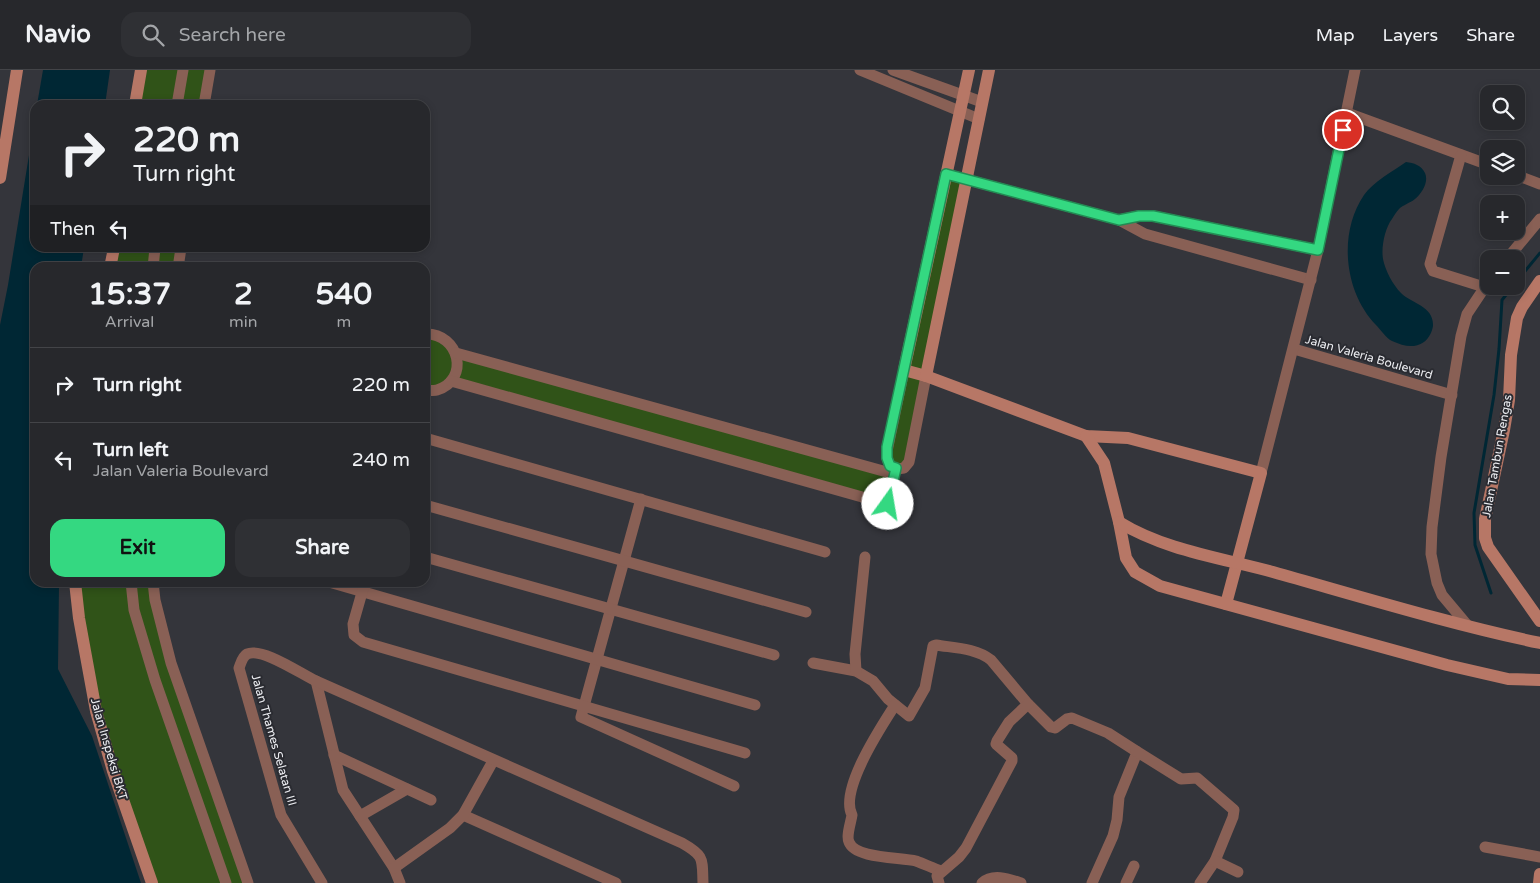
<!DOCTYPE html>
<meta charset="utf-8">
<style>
:root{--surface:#27282c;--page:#2f3034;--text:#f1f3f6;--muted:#a4a6a9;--line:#434448;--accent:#34d881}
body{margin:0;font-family:"Varela Round",sans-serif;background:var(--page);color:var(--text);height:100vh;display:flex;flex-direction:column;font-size:19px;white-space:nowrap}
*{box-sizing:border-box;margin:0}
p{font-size:16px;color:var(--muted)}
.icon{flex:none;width:28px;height:28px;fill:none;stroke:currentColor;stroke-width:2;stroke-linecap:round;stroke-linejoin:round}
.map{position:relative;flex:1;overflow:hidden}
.side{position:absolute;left:30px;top:192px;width:400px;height:325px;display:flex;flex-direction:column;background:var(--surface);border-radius:15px;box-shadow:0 2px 8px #0003,0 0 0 1px var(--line)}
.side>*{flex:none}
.top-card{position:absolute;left:30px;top:30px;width:400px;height:152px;border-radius:15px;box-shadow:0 2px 8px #0003,0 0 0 1px var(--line);background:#27282c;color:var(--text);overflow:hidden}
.buttons{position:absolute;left:1480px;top:15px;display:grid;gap:10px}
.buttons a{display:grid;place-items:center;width:45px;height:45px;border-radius:10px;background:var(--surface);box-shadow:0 2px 8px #0003,0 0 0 1px var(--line);font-size:25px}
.pin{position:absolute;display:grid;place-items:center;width:42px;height:42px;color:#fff;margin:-21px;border:2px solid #fff;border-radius:50%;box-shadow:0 1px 5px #0007}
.me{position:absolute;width:55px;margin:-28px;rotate:13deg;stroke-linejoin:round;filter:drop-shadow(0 0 4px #0008)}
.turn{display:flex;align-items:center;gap:18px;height:105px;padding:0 20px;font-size:22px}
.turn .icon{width:65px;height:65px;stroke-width:2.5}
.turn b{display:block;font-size:35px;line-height:42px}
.then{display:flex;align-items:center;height:48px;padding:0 20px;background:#0003;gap:10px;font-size:19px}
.eta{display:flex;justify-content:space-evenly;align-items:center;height:85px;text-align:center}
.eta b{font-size:30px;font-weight:700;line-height:35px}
.primary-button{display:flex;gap:10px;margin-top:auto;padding:10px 20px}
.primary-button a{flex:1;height:58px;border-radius:15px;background:var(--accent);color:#111;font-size:20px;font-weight:700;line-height:58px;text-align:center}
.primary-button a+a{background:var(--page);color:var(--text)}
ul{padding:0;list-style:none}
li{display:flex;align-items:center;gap:15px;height:75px;padding:0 20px;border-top:1px solid var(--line)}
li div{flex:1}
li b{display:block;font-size:19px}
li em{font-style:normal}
header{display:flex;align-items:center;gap:30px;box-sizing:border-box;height:70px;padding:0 25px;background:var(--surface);border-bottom:1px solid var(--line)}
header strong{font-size:24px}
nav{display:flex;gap:28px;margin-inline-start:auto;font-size:18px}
.search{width:350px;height:45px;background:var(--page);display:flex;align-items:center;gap:12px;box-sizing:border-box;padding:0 18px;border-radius:15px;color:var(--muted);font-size:19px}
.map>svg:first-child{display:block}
.grass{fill:#305318}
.water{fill:#002734}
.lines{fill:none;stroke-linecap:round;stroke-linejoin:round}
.stream{stroke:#002734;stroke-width:3}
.street{stroke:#896055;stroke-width:11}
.secondary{stroke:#b77766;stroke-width:12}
.route-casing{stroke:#228c54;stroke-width:12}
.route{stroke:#34d881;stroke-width:9}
.labels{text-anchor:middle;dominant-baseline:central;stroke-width:4;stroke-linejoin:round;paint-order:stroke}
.street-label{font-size:12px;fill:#ecedf1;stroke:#2a2b31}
</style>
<header>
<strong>Navio</strong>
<div class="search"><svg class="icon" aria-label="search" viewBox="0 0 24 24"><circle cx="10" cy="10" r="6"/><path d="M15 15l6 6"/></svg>Search here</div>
<nav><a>Map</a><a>Layers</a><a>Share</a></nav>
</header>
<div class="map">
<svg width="1540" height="813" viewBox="0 0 1540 813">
<rect width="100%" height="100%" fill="#34353b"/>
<g class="grass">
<polygon points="141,0 211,0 206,35 135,35"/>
<polygon points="946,104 966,109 913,379 897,399 887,381"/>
<polygon points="114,178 185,178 183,197 110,198"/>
<polygon points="425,264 456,283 894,404 887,434 451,311 425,320"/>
<polygon points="75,513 153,513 155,530 248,813 152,813 96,641"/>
</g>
<g class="water">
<polygon points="43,0 110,0 105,35 37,35"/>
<polygon points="35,48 35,178 84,178 81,197 35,198 35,512 59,513 58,599 92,666 141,813 0,813 0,255 8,215"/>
<path d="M1406,92C1414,93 1421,95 1425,103C1429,112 1422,123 1415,129C1410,133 1403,135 1399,139C1396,142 1394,146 1392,149C1385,158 1381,177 1383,189C1385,200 1393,215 1401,223C1412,234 1434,236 1433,256C1432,262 1429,268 1424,272C1413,279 1404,276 1392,271C1386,268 1381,260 1376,255C1344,222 1338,163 1364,125C1373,112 1393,101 1406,92Z"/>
</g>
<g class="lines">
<g class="stream">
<polyline points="1516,212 1540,183"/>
<polyline points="1491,523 1475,475 1474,443 1494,325 1499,279 1502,230 1513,216"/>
</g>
<g class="street">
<polyline points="860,0 979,49"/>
<polyline points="893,0 982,32"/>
<polyline points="177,35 183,0"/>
<polyline points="204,35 210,0"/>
<polyline points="1347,43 1489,95"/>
<polyline points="1461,85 1430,194 1433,201 1484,217"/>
<polyline points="946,104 1119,150 1145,164 1311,210"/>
<polyline points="1516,105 1540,114"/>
<polyline points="1119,150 1139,146 1153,146 1318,180"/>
<polyline points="1507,189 1540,149"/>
<polyline points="153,198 155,178"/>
<polyline points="178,198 181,178"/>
<path d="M425,264C460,263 470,310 437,320C434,321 428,320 425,320"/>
<polyline points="1294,279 1452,325"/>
<polyline points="456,283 894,404"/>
<polyline points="904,300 887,381 887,388 890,396 897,399 904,398 909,392 926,306"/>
<polyline points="451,311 887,434 896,399"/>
<polyline points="425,368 825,482"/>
<polyline points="1261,403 1318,180 1355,0"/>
<polyline points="641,429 581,647 734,716"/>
<polyline points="425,435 806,542"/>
<polyline points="425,487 774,585"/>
<polyline points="131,512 134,540 155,610 226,813"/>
<polyline points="153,512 155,530 171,593 248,813"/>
<polyline points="329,512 755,635"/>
<polyline points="365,512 353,554 354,565 363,572 745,683"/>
<polyline points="1468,556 1442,525 1437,513 1431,484 1432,457 1441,387 1461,266 1467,244 1489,211"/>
<path d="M813,593L856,601L873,611L888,629L909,646L925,618L933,576L936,575C954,578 976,578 991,590L1028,634L1051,657L1055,658L1067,649L1072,648L1108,663L1136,681V685L1119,727L1117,750L1113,766L1092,813"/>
<polyline points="856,601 855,584 865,487"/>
<polyline points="316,611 343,720 394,798 400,813"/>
<path d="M895,635C881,657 839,720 852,745C851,752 846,766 849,772C855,789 901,787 916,791C924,794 933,798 941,801"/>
<polyline points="1136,681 1181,709 1197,708 1234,740 1233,747 1215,791 1200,813"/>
<polyline points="334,685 431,730"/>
<polyline points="463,745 616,813"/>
<polyline points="360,746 407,719"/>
<polyline points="1485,777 1540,787"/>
<polyline points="1215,791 1238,802"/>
<polyline points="394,798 450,758 463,745 493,691"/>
<path d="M322,813L281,745L239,598C241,593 242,587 247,584C262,577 301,604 316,611L682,773C705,786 702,789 703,813"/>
<polyline points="939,813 937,806 959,787 966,778 1012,691 1012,688 996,674 997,671 1009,652 1028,634"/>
<path d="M982,813C993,803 1009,809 1021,813"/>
<polyline points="1126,813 1134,796"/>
</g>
<g class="secondary">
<polyline points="969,0 904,300 926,306 1086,366 1128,368 1261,403 1226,534"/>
<polyline points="135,35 141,0"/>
<polyline points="0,108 17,0"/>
<polyline points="110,198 114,178"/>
<polyline points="1540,211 1522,237 1517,248 1511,285 1509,330 1504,360 1485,449 1485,468 1488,477 1540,551"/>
<polyline points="926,306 989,0"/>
<polyline points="1086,366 1104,393 1119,452 1126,488 1135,502 1160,516 1447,595 1508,609 1540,610"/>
<path d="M1119,452C1164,480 1222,488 1273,502C1362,527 1450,554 1540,573"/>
<polyline points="75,512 79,548 96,641 113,701 152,813"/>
<polyline points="1539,813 1540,804"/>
</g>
</g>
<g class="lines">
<defs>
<polyline id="route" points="888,434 896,398 890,396 887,388 887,377 946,104 1119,150 1139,146 1153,146 1318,180 1343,60"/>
</defs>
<use href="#route" class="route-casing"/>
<use href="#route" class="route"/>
</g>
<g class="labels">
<g class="street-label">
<text transform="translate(1369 287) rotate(16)">Jalan Valeria Boulevard</text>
<text transform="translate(1497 386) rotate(-80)">Jalan Tambun Rengas</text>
<text transform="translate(274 670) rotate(74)">Jalan Thames Selatan III</text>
<text transform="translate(109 679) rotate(74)">Jalan Inspeksi BKT</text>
</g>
</g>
</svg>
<div class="buttons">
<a><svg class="icon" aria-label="search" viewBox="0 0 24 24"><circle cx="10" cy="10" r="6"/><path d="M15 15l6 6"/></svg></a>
<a><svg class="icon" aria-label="layers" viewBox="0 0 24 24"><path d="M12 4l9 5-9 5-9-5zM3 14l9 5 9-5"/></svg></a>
<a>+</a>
<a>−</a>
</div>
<div class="pin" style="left:1343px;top:60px;background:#d93025"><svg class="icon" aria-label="arrive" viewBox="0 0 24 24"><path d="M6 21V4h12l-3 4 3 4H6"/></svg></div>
<svg class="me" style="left:888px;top:434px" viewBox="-20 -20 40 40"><circle r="19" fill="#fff"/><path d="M0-13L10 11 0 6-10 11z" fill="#34d881"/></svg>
<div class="top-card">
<div class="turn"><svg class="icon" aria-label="right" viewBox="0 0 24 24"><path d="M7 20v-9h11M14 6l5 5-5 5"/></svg><div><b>220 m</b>Turn right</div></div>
<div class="then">Then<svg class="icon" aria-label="left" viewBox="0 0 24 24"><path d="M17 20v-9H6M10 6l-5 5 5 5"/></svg></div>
</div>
<section class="side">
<div class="eta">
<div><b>15:37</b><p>Arrival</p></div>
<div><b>2</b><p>min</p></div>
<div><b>540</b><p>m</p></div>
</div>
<ul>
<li><svg class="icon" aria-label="right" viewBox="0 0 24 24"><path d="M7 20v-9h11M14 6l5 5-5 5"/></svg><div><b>Turn right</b></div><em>220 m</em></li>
<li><svg class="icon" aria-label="left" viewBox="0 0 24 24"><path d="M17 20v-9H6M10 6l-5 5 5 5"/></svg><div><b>Turn left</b><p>Jalan Valeria Boulevard</p></div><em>240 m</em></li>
</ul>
<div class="primary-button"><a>Exit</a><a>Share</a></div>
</section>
</div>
